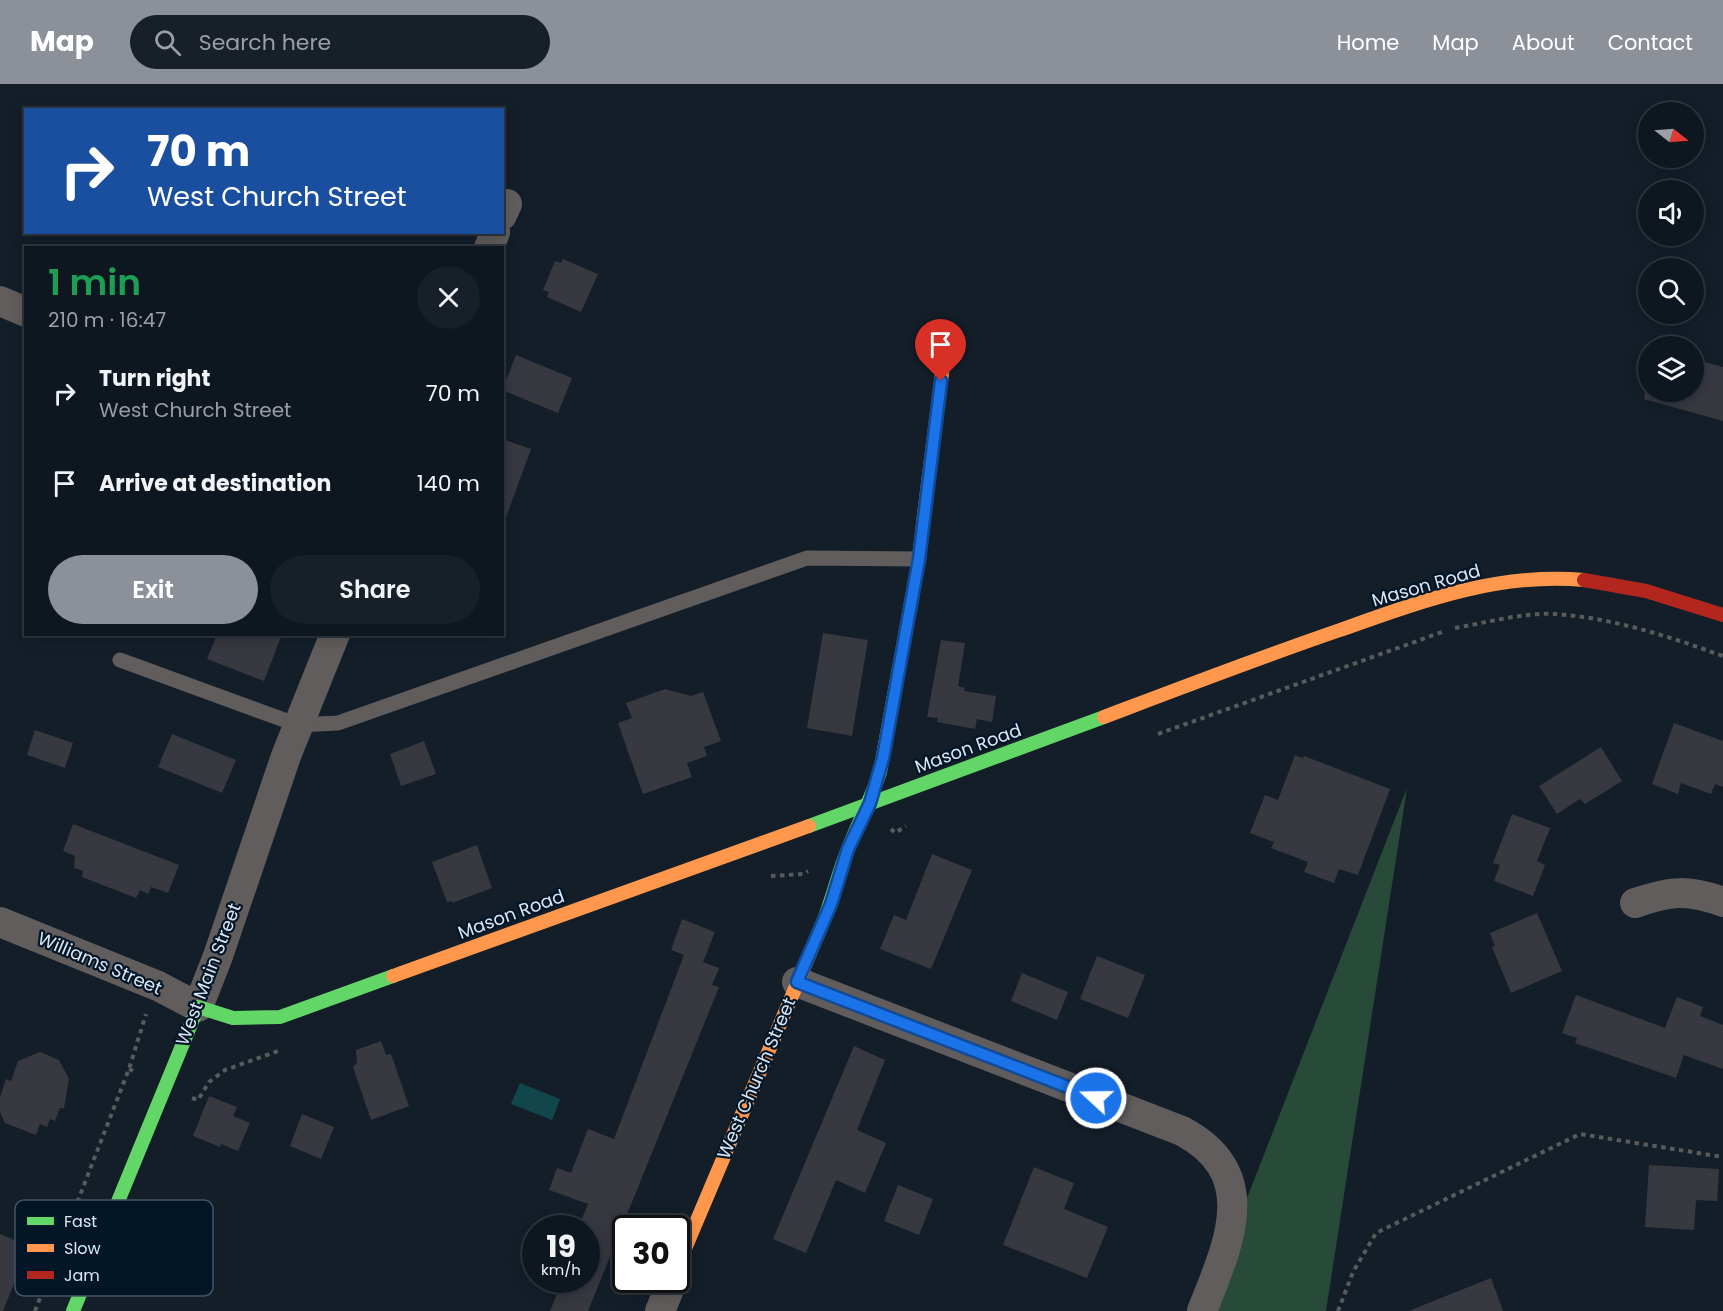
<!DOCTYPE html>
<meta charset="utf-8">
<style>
:root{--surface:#0e161f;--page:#171f28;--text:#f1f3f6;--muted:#9b9fa4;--line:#2e353d;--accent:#8c9099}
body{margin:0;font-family:Poppins,sans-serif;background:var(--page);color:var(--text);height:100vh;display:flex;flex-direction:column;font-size:22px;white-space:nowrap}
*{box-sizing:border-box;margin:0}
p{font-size:20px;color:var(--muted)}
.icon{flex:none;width:33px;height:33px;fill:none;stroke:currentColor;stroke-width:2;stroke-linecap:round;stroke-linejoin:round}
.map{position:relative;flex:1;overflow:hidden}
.side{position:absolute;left:24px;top:162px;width:480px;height:390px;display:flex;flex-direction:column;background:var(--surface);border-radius:0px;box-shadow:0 3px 15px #0003,0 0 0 2px var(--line)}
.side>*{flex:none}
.banner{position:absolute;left:24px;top:24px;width:480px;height:126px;border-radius:0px;box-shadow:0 3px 15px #0003,0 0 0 2px var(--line);background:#1a4fa0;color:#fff;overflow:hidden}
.needle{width:39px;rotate:107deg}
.fabs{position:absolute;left:1638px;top:18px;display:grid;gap:12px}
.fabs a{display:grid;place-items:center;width:66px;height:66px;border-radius:50%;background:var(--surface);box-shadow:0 3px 15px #0003,0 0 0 2px var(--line);font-size:30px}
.speed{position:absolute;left:522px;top:1131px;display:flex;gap:12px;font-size:30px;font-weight:700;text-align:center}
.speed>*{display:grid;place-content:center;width:78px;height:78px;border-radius:50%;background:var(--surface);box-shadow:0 3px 15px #0003,0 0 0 2px var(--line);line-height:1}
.speed small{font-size:15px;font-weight:400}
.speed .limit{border:3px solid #111;border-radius:9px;background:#fff;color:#111}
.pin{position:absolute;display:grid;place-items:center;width:51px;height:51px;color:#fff;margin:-62px -26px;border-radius:50% 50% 50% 0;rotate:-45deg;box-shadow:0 0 6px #0007}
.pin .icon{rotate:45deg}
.me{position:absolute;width:66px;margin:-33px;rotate:291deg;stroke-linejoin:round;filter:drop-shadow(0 0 4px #0008)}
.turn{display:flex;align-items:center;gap:21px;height:126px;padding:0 24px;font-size:27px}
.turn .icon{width:78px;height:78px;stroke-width:2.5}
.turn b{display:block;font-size:42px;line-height:51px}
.round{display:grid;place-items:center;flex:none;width:63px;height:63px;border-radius:32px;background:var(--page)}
.summary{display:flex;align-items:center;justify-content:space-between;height:102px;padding:0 24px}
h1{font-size:36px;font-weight:600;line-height:45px;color:#1e9e55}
.cta{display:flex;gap:12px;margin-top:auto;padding:12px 24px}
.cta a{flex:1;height:69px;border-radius:36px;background:var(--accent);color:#fff;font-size:24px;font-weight:600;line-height:69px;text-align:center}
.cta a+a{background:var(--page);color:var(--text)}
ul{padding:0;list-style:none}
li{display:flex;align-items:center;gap:18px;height:90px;padding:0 24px}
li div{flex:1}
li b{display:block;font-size:22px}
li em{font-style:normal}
header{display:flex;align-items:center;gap:36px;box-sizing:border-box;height:84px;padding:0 30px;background:var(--accent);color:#fff}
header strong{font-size:28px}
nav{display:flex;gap:33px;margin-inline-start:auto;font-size:21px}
.search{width:420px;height:54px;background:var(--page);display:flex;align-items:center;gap:15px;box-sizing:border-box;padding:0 21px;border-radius:33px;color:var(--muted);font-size:22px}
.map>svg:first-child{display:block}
.forest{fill:#284a39}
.water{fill:#10464c}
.building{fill:#383841}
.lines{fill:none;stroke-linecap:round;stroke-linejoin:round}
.path{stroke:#595a5c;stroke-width:4;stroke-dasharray:4.5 4.5;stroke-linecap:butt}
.lane{stroke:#605d5c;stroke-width:15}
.street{stroke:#605d5c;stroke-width:30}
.fast{stroke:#63d668;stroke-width:14}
.slow{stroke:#ff974d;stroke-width:14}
.jam{stroke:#b3261e;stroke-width:14}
.route-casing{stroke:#114b97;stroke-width:15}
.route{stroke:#1a73e8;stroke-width:10}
.labels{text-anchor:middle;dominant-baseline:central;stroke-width:4.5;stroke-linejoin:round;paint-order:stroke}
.street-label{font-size:18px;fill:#dae6f3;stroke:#031627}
.key{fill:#031627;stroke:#445464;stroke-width:1.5}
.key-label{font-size:16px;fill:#dae6f3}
</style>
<header>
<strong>Map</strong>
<div class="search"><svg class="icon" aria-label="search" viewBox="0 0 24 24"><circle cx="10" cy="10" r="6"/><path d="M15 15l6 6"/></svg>Search here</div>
<nav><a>Home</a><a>Map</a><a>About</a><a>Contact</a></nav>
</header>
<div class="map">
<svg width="1723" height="1227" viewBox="0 0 1723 1227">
<rect width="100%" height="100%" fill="#131e29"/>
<polygon class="forest" points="1407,704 1326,1227 1203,1227"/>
<polygon class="water" points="520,999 560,1015 552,1036 511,1020"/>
<g class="building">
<polygon points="563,175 598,190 581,228 547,213 549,208 543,206 555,177 561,179"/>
<polygon points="516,271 572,294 558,329 502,306"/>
<polygon points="1694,275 1723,283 1723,337 1644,315 1645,308 1694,308"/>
<polygon points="502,355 531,365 505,436 502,436"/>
<polygon points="823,549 868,556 852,652 807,644"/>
<polygon points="217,550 282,550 264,597 207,575"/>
<polygon points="941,556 965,559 958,602 965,604 964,607 996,612 992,638 977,635 975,645 937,638 938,634 927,633"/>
<polygon points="665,605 691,612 703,608 721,657 704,663 707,672 687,679 692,693 643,710 618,639 632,634 626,619"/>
<polygon points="1674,639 1723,657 1723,703 1715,700 1711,710 1681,699 1678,710 1652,700"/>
<polygon points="35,646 73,659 65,684 27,671"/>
<polygon points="172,650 236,676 222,709 158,683"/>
<polygon points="424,657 436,690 401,702 390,670"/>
<polygon points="1601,663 1622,697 1585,720 1580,715 1557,730 1539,702"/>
<polygon points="1295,671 1302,674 1304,672 1390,705 1358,791 1339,785 1334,799 1304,788 1308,778 1271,764 1274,758 1250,749 1265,711 1278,716"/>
<polygon points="1512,730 1550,744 1537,777 1545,781 1533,812 1494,797 1500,781 1493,779"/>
<polygon points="73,740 179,781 168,809 151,803 148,810 140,806 136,814 82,793 83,787 74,784 75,772 63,767"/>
<polygon points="477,761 492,804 452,819 452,817 447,818 432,778"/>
<polygon points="932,770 972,786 931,885 880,865 894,831 906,836"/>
<polygon points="1537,829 1562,887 1511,909 1492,863 1495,862 1490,849"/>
<polygon points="682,835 715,848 703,878 719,884 712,901 719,903 588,1227 550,1227 563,1196 586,1196 586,1144 578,1144 588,1120 549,1106 557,1084 571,1089 588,1045 614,1055 684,871 671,866"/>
<polygon points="1097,872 1145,891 1128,934 1080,915"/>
<polygon points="1022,889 1068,908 1057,936 1011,917"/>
<polygon points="1576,911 1665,944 1677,913 1703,923 1700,932 1723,941 1723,985 1684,971 1676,994 1575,959 1577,954 1562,949"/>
<polygon points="381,957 386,971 391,970 409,1022 371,1036 353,983 357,979 356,966"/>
<polygon points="854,962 885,976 857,1046 886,1059 865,1109 836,1096 806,1169 773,1155"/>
<polygon points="40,968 59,976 69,995 64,1024 60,1024 55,1037 50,1035 47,1043 40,1040 36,1051 5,1039 0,1028 0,1013 6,995 11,997 18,977"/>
<polygon points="209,1012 237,1023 233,1032 250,1039 238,1067 221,1060 220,1063 193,1052"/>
<polygon points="302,1030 334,1043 321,1075 290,1062"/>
<polygon points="1649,1081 1719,1085 1717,1117 1696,1116 1694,1146 1645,1143"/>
<polygon points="1034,1083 1074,1099 1064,1125 1108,1143 1087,1194 1003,1161"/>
<polygon points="898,1101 933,1115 919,1151 884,1137"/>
<polygon points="0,1150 29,1162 3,1227 0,1227"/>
<polygon points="1491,1194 1503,1227 1411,1227 1411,1226"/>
</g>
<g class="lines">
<g class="path">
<path d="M1455,544C1484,539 1526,528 1555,530C1613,534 1668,552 1723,572"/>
<polyline points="1158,650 1445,547"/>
<polyline points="891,745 895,749 906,742"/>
<polyline points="771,792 803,790 808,787"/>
<polyline points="129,985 137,989"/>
<polyline points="192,1014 198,1016 209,998 225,986 278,967"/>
<polyline points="35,1227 129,985 146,930"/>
<polyline points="1338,1227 1353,1188 1376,1149 1580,1050 1723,1073"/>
</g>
<polyline class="lane" points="120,576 298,641 338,639 807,474 919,475"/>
<g class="street">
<polyline points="502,131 507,120"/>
<polyline points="489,164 495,148"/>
<polyline points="0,217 26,228"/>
<path d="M1635,819C1670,807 1687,805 1723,818"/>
<polyline points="0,838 158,902 198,923 218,872 286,672 335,550"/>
<path d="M797,898L1182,1047C1263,1090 1228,1161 1202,1227"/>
<polyline points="660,1227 673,1196"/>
</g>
<g class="fast">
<polyline points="809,742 1104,633"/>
<path d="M819,848C831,821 837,792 848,765C858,739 871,715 880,688L919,475L924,431"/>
<polyline points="73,1227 198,923 233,934 280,933 393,892"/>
</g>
<g class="slow">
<polyline points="924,431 944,274"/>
<path d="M1104,633C1183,603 1261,573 1340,546C1419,518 1498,488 1584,496"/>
<polyline points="393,892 809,742"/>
<polyline points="676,1186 819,848"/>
</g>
<polyline class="jam" points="1584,496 1646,507 1723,531"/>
</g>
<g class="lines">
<defs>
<polyline id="route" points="941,297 919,475 883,674 870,719 848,765 831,820 797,898 1096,1014"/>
</defs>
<use href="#route" class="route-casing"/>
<use href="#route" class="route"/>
</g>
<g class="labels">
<g class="street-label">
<text transform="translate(1426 501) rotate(-16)">Mason Road</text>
<text transform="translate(968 664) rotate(-20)">Mason Road</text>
<text transform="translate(511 830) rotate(-20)">Mason Road</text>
<text transform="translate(100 879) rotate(23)">Williams Street</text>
<text transform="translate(208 890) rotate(-69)">West Main Street</text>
<text transform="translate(756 994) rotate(-67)">West Church Street</text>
</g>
</g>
<rect x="15" y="1116" width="198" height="96" rx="9" class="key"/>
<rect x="27" y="1133" width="27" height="8" fill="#63d668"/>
<rect x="27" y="1160" width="27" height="8" fill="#ff974d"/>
<rect x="27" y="1187" width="27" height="8" fill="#b3261e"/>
<g class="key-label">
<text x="64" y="1143">Fast</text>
<text x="64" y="1170">Slow</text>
<text x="64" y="1197">Jam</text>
</g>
</svg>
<div class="fabs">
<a><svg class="needle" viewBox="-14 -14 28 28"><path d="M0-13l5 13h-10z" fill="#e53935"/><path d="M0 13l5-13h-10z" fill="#9b9fa4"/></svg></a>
<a><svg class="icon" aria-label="sound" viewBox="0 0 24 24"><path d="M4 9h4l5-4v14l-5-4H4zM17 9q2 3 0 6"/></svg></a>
<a><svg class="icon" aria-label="search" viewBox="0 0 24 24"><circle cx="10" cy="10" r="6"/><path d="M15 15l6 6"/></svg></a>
<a><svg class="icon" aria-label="layers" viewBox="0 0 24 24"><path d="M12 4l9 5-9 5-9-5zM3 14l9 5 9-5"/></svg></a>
</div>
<div class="speed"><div>19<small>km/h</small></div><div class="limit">30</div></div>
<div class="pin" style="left:941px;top:297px;background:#d93025"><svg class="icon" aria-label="arrive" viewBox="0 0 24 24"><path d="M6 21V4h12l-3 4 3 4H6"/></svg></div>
<svg class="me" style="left:1096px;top:1014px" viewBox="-20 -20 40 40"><circle r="17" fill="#1a73e8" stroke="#fff" stroke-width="3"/><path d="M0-11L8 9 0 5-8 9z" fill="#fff"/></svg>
<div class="banner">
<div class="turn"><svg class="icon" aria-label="right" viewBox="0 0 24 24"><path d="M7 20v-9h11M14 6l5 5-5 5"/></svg><div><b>70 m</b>West Church Street</div></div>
</div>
<section class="side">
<div class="summary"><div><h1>1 min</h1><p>210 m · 16:47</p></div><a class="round"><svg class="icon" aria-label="close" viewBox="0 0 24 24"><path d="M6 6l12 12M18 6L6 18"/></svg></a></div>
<ul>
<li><svg class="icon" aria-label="right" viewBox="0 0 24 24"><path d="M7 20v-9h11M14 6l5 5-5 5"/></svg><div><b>Turn right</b><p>West Church Street</p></div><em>70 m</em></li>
<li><svg class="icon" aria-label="arrive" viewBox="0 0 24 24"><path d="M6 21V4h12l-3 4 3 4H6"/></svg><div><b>Arrive at destination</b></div><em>140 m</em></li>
</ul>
<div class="cta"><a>Exit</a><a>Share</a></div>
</section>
</div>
